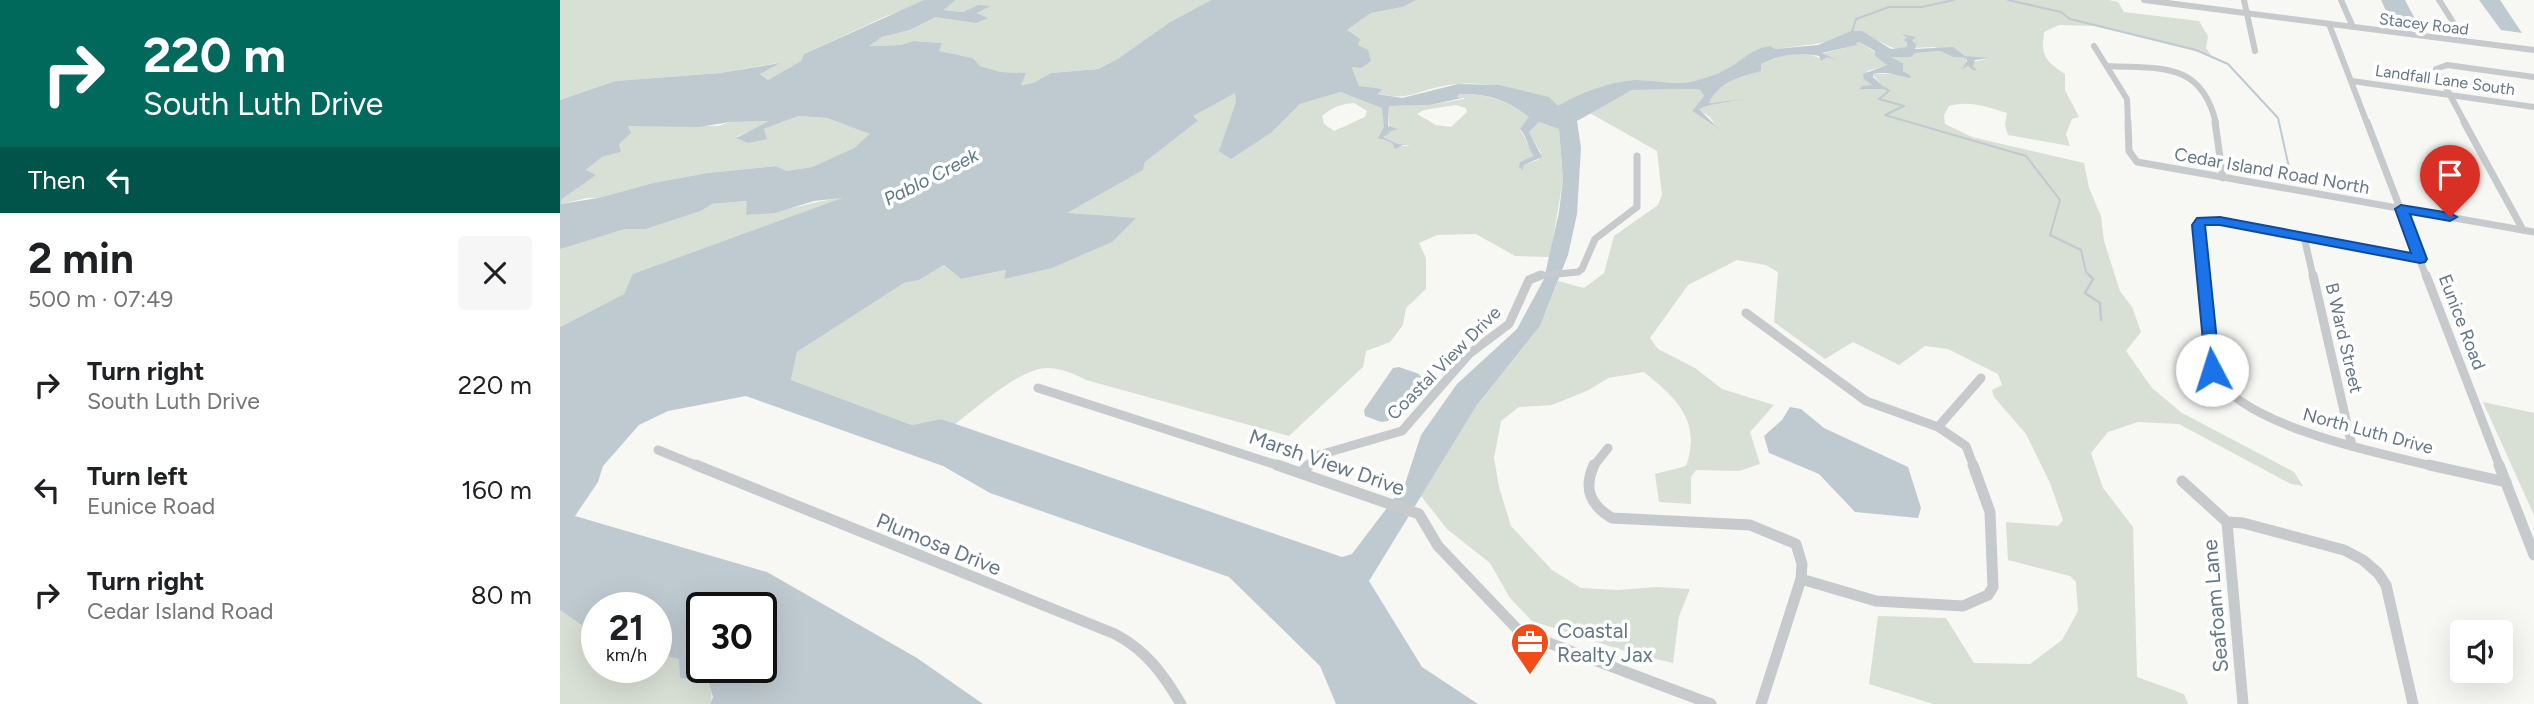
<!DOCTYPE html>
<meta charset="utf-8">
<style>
:root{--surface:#fff;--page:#f6f6f6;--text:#202124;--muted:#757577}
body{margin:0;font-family:Figtree,sans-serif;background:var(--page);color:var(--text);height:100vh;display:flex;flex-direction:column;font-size:26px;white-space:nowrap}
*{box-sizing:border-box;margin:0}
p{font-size:23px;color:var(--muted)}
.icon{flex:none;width:38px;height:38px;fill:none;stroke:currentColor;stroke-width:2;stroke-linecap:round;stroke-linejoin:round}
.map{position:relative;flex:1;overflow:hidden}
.panel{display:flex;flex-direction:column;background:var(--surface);width:560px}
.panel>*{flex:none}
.banner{background:#00695c;color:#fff;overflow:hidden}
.buttons{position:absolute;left:1890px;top:620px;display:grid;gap:14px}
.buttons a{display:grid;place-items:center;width:63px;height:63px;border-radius:7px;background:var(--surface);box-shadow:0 7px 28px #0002;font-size:35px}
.speed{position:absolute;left:21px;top:592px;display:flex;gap:14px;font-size:35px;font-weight:700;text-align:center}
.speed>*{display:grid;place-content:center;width:91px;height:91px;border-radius:50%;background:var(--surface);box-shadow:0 7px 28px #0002;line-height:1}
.speed small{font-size:18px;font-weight:400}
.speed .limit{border:4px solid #111;border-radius:10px;background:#fff;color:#111}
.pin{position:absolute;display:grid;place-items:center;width:60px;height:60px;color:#fff;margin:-72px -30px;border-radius:50% 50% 50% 0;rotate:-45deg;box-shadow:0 0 7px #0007}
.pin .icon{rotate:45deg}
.me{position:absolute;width:77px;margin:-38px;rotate:355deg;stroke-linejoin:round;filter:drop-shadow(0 0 5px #0008)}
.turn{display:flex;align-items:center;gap:24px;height:147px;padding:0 28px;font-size:32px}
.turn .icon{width:91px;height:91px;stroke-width:2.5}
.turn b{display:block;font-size:49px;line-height:60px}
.then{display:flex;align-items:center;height:66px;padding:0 28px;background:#0003;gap:14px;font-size:26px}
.round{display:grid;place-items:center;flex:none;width:74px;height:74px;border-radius:7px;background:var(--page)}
.summary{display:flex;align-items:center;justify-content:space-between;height:119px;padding:0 28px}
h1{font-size:42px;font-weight:700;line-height:52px}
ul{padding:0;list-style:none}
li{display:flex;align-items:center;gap:21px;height:105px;padding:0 28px}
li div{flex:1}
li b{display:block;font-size:26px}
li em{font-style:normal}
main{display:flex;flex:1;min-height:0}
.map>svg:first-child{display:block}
.green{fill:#d8dfd4;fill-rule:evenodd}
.water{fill:#bfcad0;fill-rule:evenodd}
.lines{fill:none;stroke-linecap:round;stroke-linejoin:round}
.stream-far1{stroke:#bfcad0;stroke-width:2}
.stream{stroke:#bfcad0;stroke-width:2.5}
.minor-far3{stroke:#c6cacd;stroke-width:6}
.minor-far2{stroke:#c6cacd;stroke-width:7}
.minor-far1{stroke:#c6cacd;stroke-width:9}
.minor{stroke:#c6cacd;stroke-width:11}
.route{fill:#1a73e8;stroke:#114b97;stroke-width:2}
.labels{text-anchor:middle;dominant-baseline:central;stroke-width:7;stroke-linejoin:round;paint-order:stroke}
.far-street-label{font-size:16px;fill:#637787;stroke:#fff}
.street-label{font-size:18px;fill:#637787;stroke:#fff}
.water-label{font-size:19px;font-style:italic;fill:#5f7983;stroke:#fff}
.near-street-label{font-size:21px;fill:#637787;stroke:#fff}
.near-poi-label{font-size:21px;fill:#637787;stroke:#fff;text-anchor:start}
</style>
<main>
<section class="panel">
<div class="banner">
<div class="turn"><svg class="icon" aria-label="right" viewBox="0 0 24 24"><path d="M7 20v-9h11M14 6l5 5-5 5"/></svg><div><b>220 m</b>South Luth Drive</div></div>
<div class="then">Then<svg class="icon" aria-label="left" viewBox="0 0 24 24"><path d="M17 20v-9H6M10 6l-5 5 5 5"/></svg></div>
</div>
<div class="summary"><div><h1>2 min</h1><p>500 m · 07:49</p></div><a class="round"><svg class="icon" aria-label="close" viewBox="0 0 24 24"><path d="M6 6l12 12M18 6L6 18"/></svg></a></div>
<ul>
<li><svg class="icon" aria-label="right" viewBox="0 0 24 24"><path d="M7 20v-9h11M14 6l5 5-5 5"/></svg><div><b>Turn right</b><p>South Luth Drive</p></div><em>220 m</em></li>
<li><svg class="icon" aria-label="left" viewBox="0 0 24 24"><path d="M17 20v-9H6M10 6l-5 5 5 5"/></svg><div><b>Turn left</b><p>Eunice Road</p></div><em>160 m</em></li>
<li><svg class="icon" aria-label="right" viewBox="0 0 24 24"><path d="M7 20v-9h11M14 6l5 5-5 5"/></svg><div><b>Turn right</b><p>Cedar Island Road</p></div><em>80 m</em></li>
</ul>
</section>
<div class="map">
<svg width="1974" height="704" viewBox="0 0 1974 704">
<rect width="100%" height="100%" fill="#f7f7f3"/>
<g class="green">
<polygon points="0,0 364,0 350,8 326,16 244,54 241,61 208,80 200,74 217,63 160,73 55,81 0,100"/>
<polygon points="396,0 651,0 610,22 559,58 537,69 491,73 473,83 460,85 465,73 441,72 420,66 413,58 378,51 382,43 355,41 340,45 308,46 322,37 350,30 376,17 427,18 417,13 429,7 418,5 403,12 381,10"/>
<path d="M856,0H1549L1558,2L1564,12L1639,21L1648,36L1646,48L1651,55L1536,26L1499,25L1484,32C1481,57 1485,60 1505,74V90L1519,117L1512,119L1506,134L1510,146L1448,135L1445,125L1447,113C1429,107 1407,100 1389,106L1384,115L1385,124L1412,137L1524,163L1529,188L1541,216L1544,241L1560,291L1572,307L1581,332L1566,351L1592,388L1622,413L1734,472L1743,486L1731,484L1619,424L1578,422L1548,432L1531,453L1543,488L1573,527L1577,677L1624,694L1628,704H1373L1309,684L1318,616L1386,618L1414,663L1470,664L1502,640L1518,611L1516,582L1510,576L1448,560L1446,522L1498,526L1503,520L1490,483L1466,434L1434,397L1432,390L1442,385L1438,374L1388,349L1365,346L1339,365L1293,342L1265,359L1214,322L1218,272L1206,265L1177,260L1128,285L1090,338L1098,349L1135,368L1162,389L1214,405L1190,432L1200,464L1179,471L1136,470L1131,477V504L1099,502L1095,474L1126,466C1142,421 1116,398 1084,372L1048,378L1029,390L992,405L959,407L941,421L934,458L939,487L951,526L992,570L1021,588L1057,590L1097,587L1130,589L1119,616L1113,663L1071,653L972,621L950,598L930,563L887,529L861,496L917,405L980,326L998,281L1024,288L1044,273L1054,236L1098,205L1102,195L1097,151L1028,112L1072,90L1135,89L1140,90L1144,96L1132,111L1158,129L1150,117L1138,109C1150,102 1167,103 1181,100L1148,103C1164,78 1175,81 1200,70L1201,64C1218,56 1244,49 1261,59V54L1296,45L1295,43L1299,42L1315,52V56L1328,65L1307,71L1313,86H1302L1301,89H1320V83L1312,74H1348L1343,71V63L1330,57H1351L1354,53L1380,51L1393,57L1406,58V66L1414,68L1412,62L1427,59L1405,56L1374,47L1355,48L1352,41L1355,38L1347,35L1348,38L1343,40L1347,42V47C1331,53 1325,40 1310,39C1279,39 1246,46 1214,49C1191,46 1182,62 1163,72C1156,75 1146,78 1138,80C1117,87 1095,79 1074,80C1047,82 1020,93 998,107C965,94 935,81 899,84C853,87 850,109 799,86L792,67L798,45L787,30L811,13L843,7Z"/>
<path d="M676,92V102L712,132L740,104L781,92L818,104L822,108L825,119L822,140L832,143L834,147L852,145L838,144L823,137L829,130V106L870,105L904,99L905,97L897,98L899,94C927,93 948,101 970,117L960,130C967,139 968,148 975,157L960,162L963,169L964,165L978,160L981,153L969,132L979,122L999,129L1003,179L990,257L955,256L916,234L877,235L859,243L866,258V289L846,308L843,325L830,342L806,351L803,367L729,436L526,380C515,374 503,369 489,368C462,366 417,408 395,424L381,419L352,425L231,380L237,352L344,283L359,280L384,265L401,279L447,270L444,278L506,213L583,170L585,162L637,122L632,116ZM794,103L807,111L805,117L774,131L764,124L762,116C773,107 780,104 794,103ZM896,105L906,108L907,112L891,127L876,125L857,114L864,110Z"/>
<polygon points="238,116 267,118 311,134 294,148 252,167 227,171 216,166 147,173 93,183 38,198 27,198 1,204 2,199 35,175 25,171 42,157 61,152 59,144 67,126 158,126 170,122 211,121 176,137 207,139 204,129"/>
<path d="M285,197L74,274L64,294L0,327V249L6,246L65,229H86L141,211L152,204L188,201L186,215C220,213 251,202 285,197Z"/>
<polygon points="1923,402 1974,413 1974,515"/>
<path d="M0,610L37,636V667H96V653C103,655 112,656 118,658C135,665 158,685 150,704H0Z"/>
</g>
<g class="water">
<path d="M364,0H396L383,10L403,12L418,5L431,6L417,13L428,18L416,23L376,17L350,30L322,37L309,46L340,45L354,41L382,43L379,51L413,58L420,66L441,72L466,73L461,85L473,83L491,73L538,69L559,58L610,22L651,0H856L843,7L811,13L787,30L800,39L798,45L808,50L811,61L801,68L792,67L799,86L822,89L818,94L842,98L898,84L939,85L989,97L998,106C1020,93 1047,82 1074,80C1095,79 1117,87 1138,80C1146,77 1156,75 1163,71C1180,63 1190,49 1210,46L1215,49L1258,45L1291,31H1302L1331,49L1347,47V42L1343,40L1347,38L1342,34L1356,37L1352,41L1356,44L1355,49L1393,47L1405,56L1429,58L1415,60L1413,66L1417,71L1433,74L1413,70L1408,66L1402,69L1407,61L1406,58L1393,57L1380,51L1355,53L1351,57H1331L1343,63V71L1351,76L1350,78C1335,75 1329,71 1313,74V77L1326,89H1299L1302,86L1312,85L1304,79L1303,74L1327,65L1315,56V51L1299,42L1296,43L1297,45L1262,53L1277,60L1267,57L1261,61L1259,56C1239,52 1219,55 1201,64V71C1178,78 1160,81 1149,103L1186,99C1172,102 1150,103 1139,109L1160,130L1132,111L1144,96L1140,90L1135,89L1072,90L1017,121L1021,148L1017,214L1008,255L980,326L917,405L809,581L862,667L918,704H776L760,666L669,577L430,493L383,466L186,396L108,411L79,425L43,466L38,482L15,516L207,572L357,658L423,704H150L153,697L148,681L120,678L119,659L96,653V607H37V636L0,610V327L64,294L73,274L282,198L254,201L215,213L186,215L187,201L152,204L141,211L86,229H65L0,249V100L55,81L160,73L220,63L200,74L208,80L241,61L244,54ZM781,92L822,108L824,127L818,138L832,143L835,149L843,145H853L838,144L823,137L830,133L828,132L838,129L828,126L829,106L870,105L907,97L897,98L899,94C927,93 948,100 969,117L960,129C968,138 967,147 974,156L960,162L959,167L963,170L964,165L982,157L969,132L979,122L999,129L1003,179L999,212L984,279L957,329L897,384L861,435L845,484L792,554L782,557L381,419L352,425L231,380L237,352L344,283L359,280L384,265L401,279L446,270L444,279L492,268L552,242L576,218L507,213L583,170L585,162L638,121L633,116L675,93L676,102L659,151L671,159L712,132L740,104ZM238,116L267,118L310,134L294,148L252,167L227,171L216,166L147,173L93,183L38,198L1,204L2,199L36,175L26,170L42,157L61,152L59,144L71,133L68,126L139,127L170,122L209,121L176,138L188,143L207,139L204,129ZM142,607H201V667H142Z"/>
<polygon points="1821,0 1845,0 1856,21 1829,17"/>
<polygon points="1919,0 1940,0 1962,33 1941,30"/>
<polygon points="839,367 859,374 861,377 828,421 821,422 805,416 804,410 833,368"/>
<polygon points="1230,407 1241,409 1264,428 1348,467 1361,508 1358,518 1295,512 1259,474 1209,453 1204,436 1222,420"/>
</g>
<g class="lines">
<g class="stream-far1">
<polyline points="1448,0 1501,12 1510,19 1636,50 1668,64 1718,118 1730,172"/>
<polyline points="1292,32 1296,19 1329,7 1362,7 1394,0"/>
<polyline points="1325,88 1329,91 1319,99 1344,106 1325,115 1466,156 1500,200 1490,235 1521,250 1526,272 1530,276"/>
</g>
<polyline class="stream" points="1529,275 1533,279 1525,293 1540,303 1541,320"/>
<g class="minor-far3">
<polyline points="1584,0 1974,50"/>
<polyline points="1684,0 1695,51"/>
<polyline points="1781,0 1793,27"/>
<polyline points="1879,0 1905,41"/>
<polyline points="1769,24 1807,123"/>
<polyline points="1534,46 1567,99 1568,123"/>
<path d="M1547,66C1599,69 1641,60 1656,123"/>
<polyline points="1792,81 1974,107"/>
<polyline points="1905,123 1876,69 1887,65 1974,77"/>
</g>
<g class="minor-far2">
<polyline points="1568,122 1569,151 1577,162 1974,232"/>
<polyline points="1655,122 1663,178"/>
<polyline points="1807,122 1866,276"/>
<polyline points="1904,122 1963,230"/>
<polyline points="1744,237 1753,276"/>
<polyline points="977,276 1018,272 1022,269 1035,239 1077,207 1077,156"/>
<polyline points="1643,276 1638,225 1641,221 1660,221 1860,259"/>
</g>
<g class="minor-far1">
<path d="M1643,275C1645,291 1650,367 1655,376C1686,427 1821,454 1877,467"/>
<polyline points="1753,275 1792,446"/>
<polyline points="1866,275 1940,467"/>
<polyline points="1186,313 1306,401 1378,427 1406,446 1414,467"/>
<polyline points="478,388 723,467"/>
<polyline points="1378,427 1421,378"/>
<polyline points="98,450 140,467"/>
<polyline points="747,467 759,455 842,431 909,354 949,324 969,280 981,275"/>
<polyline points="1033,467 1048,448"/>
</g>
<g class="minor">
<path d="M136,465L555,634C587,651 603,674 621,704"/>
<polyline points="717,465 859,514 878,546 960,632 1151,704"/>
<path d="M1034,465C1023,489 1030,505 1052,518L1190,525L1236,544L1242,564L1241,579L1201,704"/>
<polyline points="1869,465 1946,482"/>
<polyline points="1939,465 1974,555"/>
<polyline points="741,473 749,465"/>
<polyline points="1622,481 1667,522 1683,704"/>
<polyline points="1667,522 1683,523 1784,550 1803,560 1818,573 1826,585 1853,704"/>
<polyline points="1241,579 1316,601 1403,606 1428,595 1433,587 1430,512 1413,465"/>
</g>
</g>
<polygon class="route" points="1841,205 1890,213 1897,217 1890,221 1850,214 1867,259 1865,262 1860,263 1660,225 1645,225 1660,370 1658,373 1646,373 1632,225 1637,218 1660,217 1851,253 1835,209"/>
<defs>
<symbol id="office-pin" viewBox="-11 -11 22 30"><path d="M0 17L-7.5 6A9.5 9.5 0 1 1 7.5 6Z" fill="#f44c16" stroke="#fff"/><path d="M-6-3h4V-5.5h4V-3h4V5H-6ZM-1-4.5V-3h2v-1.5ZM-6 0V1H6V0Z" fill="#fff"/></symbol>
</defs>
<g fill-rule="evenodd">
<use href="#office-pin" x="948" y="620" width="44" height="60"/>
</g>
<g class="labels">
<g class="far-street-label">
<text transform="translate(1864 24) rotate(7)">Stacey Road</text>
<text transform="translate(1885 80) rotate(8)">Landfall Lane South</text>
</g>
<g class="street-label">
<text transform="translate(1712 171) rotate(10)">Cedar Island Road North</text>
<text transform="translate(1902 322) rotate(69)">Eunice Road</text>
<text transform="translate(1784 338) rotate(77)">B Ward Street</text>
<text transform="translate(884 363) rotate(-45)">Coastal View Drive</text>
<text transform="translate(1808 431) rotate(15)">North Luth Drive</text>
</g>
<g class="water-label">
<text transform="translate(371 177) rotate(-27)">Pablo Creek</text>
</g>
<g class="near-street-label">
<text transform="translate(767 462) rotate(19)">Marsh View Drive</text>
<text transform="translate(379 544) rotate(22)">Plumosa Drive</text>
<text transform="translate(1655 606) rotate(-95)">Seafoam Lane</text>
</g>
<g class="near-poi-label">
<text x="997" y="630">Coastal<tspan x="997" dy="24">Realty Jax</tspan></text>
</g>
</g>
</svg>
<div class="buttons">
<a><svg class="icon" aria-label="sound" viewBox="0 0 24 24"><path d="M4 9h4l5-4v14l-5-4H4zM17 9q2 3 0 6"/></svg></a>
</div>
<div class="speed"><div>21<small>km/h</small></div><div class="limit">30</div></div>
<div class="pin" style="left:1890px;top:217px;background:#d93025"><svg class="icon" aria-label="arrive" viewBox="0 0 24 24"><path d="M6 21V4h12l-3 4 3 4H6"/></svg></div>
<svg class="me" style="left:1652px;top:370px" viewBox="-20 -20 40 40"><circle r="19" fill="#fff"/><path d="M0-13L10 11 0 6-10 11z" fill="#1a73e8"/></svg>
</div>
</main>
